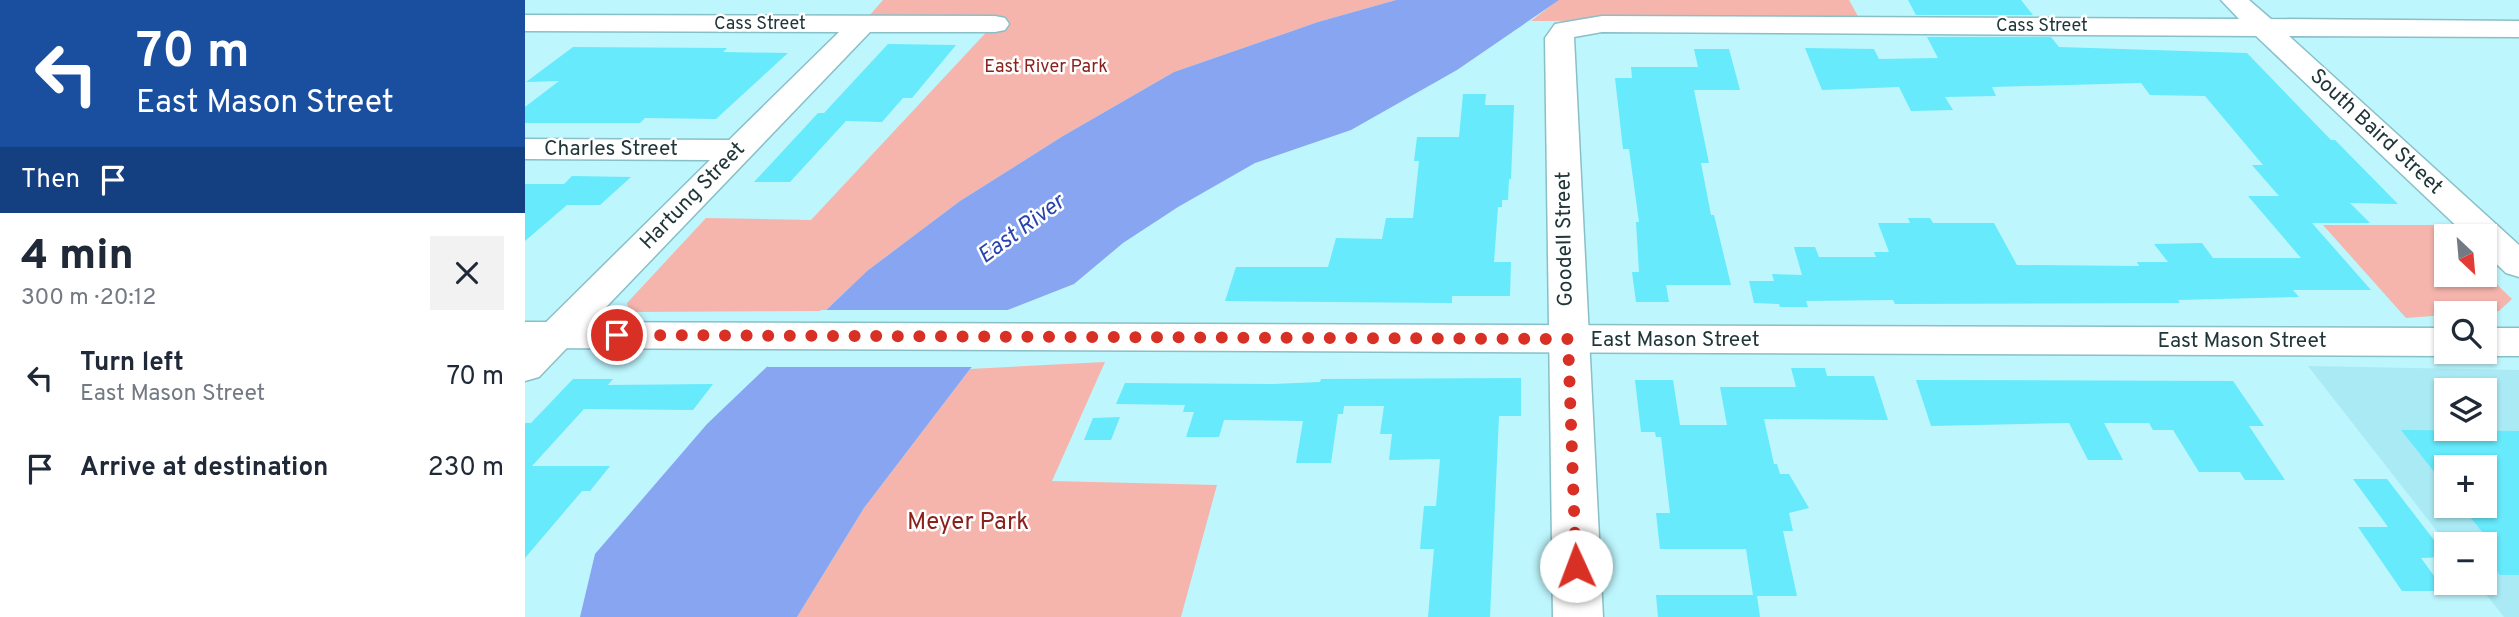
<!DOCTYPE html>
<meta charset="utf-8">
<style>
:root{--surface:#fff;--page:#f2f2f3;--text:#1f2937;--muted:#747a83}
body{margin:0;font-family:Overpass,sans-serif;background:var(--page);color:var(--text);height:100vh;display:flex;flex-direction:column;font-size:26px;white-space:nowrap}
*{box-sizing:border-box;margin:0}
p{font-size:23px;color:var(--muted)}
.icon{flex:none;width:38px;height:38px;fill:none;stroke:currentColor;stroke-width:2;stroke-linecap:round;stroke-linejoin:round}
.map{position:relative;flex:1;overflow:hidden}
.details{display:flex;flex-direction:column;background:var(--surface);width:525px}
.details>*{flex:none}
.top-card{background:#1a4fa0;color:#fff;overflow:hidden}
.needle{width:46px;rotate:154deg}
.buttons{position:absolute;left:1909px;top:224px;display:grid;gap:14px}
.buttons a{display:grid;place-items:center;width:63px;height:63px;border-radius:0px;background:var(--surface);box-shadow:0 2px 5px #0004;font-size:35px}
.pin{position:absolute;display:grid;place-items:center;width:60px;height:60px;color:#fff;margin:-30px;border:4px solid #fff;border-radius:50%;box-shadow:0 2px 7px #0007}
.me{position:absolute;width:77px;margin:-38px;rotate:358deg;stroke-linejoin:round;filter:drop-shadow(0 0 5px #0008)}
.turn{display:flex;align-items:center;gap:24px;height:147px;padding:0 21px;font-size:32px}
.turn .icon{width:91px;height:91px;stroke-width:2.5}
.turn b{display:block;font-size:49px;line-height:60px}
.then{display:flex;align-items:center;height:66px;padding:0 21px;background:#0003;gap:14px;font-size:26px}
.round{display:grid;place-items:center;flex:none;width:74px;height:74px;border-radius:0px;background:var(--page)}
.headline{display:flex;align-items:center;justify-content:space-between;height:119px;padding:0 21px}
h1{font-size:42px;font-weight:800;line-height:52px}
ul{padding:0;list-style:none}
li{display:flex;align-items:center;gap:21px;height:91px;padding:0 21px}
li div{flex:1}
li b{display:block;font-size:26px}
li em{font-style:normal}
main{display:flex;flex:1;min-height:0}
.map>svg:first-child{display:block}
.built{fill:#a9eaf4;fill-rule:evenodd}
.green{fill:#f5b5ac}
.water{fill:#88a5f2}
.pier{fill:#bef6fe}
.building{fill:#66eafc}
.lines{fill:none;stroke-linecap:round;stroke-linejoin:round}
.minor-casing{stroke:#89bfc7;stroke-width:3}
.major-casing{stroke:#89bfc7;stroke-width:3}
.minor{fill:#fff;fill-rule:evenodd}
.major{fill:#fff;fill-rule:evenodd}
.route{stroke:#d93025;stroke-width:12;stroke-dasharray:0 21.6}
.labels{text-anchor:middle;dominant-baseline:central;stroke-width:5;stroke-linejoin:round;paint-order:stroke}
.far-street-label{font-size:18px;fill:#203639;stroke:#fff}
.far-park-label{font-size:18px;fill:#8a211d;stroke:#fff}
.street-label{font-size:21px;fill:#203639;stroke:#fff}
.water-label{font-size:23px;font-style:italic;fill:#2843b1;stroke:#fff}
.near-park-label{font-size:24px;fill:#8a211d;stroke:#fff}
</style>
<main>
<section class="details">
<div class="top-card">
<div class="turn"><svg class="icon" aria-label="left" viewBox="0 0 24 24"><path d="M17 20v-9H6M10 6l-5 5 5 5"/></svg><div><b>70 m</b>East Mason Street</div></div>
<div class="then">Then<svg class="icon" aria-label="arrive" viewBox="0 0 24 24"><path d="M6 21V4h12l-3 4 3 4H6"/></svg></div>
</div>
<div class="headline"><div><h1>4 min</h1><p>300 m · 20:12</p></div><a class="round"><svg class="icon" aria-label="close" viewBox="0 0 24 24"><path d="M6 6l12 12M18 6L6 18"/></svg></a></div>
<ul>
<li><svg class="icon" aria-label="left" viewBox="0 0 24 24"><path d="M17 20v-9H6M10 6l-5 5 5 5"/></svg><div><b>Turn left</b><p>East Mason Street</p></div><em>70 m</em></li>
<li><svg class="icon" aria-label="arrive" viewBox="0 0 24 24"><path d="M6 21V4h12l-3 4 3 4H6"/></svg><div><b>Arrive at destination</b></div><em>230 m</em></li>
</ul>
</section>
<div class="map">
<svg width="1994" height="617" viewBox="0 0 1994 617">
<rect width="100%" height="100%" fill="#bef6fe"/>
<path class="built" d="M1783,366L1994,370V617H1979L1952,583H1960V544H1922ZM1922,390H1960V429H1922ZM1922,467H1960V506H1922Z"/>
<g class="green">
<polygon points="358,0 871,0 793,22 649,72 538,136 435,201 342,271 300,311 104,312 102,303 181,218 286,220 469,24 337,24"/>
<polygon points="1033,0 1324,0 1335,20 1006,21"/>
<polygon points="1798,225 1911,225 1922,236 1922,275 1960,273 1987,299 1974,311 1881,318"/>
<polygon points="580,362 527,481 692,485 656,617 272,617 339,508 445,369"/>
</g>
<polygon class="water" points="871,0 1034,0 932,70 826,130 730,163 653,207 598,243 549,284 480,311 476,337 445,369 339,508 272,617 55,617 70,554 182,424 342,271 435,201 538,136 649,72 793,22"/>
<polygon class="pier" points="296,310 491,310 483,313 481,328 471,348 452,367 242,367 254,350"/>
<g class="building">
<polygon points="1383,0 1496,0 1508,15 1391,15"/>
<polygon points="1402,37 1526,37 1534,47 1722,53 1806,140 1810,140 1873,204 1825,203 1845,223 1787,223 1846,290 1768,290 1774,297 1653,300 1655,303 1370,304 1368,300 1281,301 1283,307 1255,307 1254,304 1229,303 1224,281 1249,281 1247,274 1277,275 1269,247 1290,247 1294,257 1351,257 1349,252 1364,252 1353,223 1385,223 1383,218 1405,218 1408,223 1469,223 1492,265 1614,266 1612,262 1643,262 1629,244 1677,243 1688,258 1776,258 1723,196 1754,196 1727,165 1738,165 1680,96 1625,95 1616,83 1467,87 1471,96 1420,97 1428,110 1386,111 1374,87 1297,90 1280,48 1349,49 1354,59 1413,58"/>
<polygon points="363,44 431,45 387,98 378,98 357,122 321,121 265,182 229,182 293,113 299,113"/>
<polygon points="48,47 202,48 198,52 263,53 191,119 120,118 115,123 0,123 0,107 34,81 1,82"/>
<polygon points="1169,49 1204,49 1215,90 1169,90 1184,163 1176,163 1186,215 1189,215 1206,285 1141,285 1144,302 1111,302 1107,272 1114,272 1111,222 1114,222 1104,149 1098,149 1090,78 1107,78 1106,67 1173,67"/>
<polygon points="938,94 961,94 960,105 989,105 986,179 984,179 983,200 977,200 977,207 973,207 969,262 986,262 985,296 927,296 927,303 700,301 711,267 803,267 811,238 857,239 861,218 888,218 894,161 889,161 892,137 934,137"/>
<polygon points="47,176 106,177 75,205 42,205 0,241 0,184 39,184"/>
<polygon points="1266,368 1300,368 1302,376 1349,376 1363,420 1239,419 1249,464 1252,464 1255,474 1264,474 1284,508 1264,513 1268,531 1258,531 1272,596 1232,596 1235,617 1133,617 1131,595 1228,595 1221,549 1135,549 1131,513 1145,513 1136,437 1131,437 1130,432 1116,432 1110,380 1148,380 1155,425 1202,425 1195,387 1271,387"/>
<polygon points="996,378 996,416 974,416 965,617 903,617 909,549 895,549 899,506 911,506 915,459 864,460 867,434 855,434 859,406 819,406 818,414 813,414 806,463 771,463 778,421 699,420 694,437 661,437 669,412 658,412 660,405 591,404 600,383 748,384 795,382 796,379"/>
<polygon points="48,379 88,379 83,385 188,384 168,410 59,409 7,466 85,466 65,491 57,491 0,558 0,423 6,423"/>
<polygon points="1391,380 1708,381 1739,426 1724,426 1760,480 1720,480 1715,472 1674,472 1648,430 1628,430 1624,423 1579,423 1598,460 1563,460 1544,423 1406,426"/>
<polygon points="595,417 586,440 559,440 568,418"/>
<polygon points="1876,430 1994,431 1994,575 1975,575 1960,556 1960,544 1951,544 1947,539 1963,539 1936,506 1960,506 1960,467 1922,467 1922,488"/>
<polygon points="1828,479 1862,479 1922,557 1896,558 1920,591 1877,591 1833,527 1863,527"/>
</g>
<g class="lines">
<defs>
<g id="minor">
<polygon points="1696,0 1724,0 1746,19 1994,21 1994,37 1764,36 1994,245 1994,277 1981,273 1960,253 1960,236 1942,236 1731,36 1077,32 1049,37 1078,617 1028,617 1020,38 1030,24 1077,16 1714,19"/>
<polygon points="0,15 470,16 480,18 484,24 480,30 470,32 345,32 14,377 0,381 0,343 185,160 0,159 0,139 204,140 314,32 0,31"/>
</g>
<g id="major">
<polygon points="0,322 1922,328 1922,352 1935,352 1922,356 0,348"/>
<polygon points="1960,328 1994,328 1994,356 1960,356 1947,352 1960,352"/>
</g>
</defs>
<use href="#minor" class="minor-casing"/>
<use href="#major" class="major-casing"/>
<use href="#minor" class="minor"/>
<use href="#major" class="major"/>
</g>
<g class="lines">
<polyline class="route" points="92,335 1043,339 1051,566"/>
</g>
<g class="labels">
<g class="far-street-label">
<text x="235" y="24">Cass Street</text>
<text x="1517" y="26">Cass Street</text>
</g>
<g class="far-park-label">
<text x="521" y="67">East River Park</text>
</g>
<g class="street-label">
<text transform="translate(1851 132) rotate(43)">South Baird Street</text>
<text x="86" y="149">Charles Street</text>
<text transform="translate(168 196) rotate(-46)">Hartung Street</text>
<text transform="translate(1040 239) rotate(-91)">Goodell Street</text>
<text x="1150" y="340">East Mason Street</text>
<text x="1717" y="341">East Mason Street</text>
</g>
<g class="water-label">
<text transform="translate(497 230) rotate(-36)">East River</text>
</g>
<g class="near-park-label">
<text x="443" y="523">Meyer Park</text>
</g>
</g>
</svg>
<div class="buttons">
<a><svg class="needle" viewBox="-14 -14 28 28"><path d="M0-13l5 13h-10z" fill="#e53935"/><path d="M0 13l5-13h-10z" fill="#747a83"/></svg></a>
<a><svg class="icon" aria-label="search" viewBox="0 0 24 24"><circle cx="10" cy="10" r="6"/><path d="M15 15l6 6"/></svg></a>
<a><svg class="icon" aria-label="layers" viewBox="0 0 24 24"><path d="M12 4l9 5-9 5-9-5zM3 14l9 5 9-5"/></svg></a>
<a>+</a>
<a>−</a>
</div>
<div class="pin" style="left:92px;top:335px;background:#d93025"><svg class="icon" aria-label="arrive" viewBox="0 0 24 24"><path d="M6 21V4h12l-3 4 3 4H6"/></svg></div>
<svg class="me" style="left:1051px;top:566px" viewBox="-20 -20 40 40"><circle r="19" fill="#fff"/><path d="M0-13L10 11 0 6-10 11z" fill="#d93025"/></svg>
</div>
</main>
